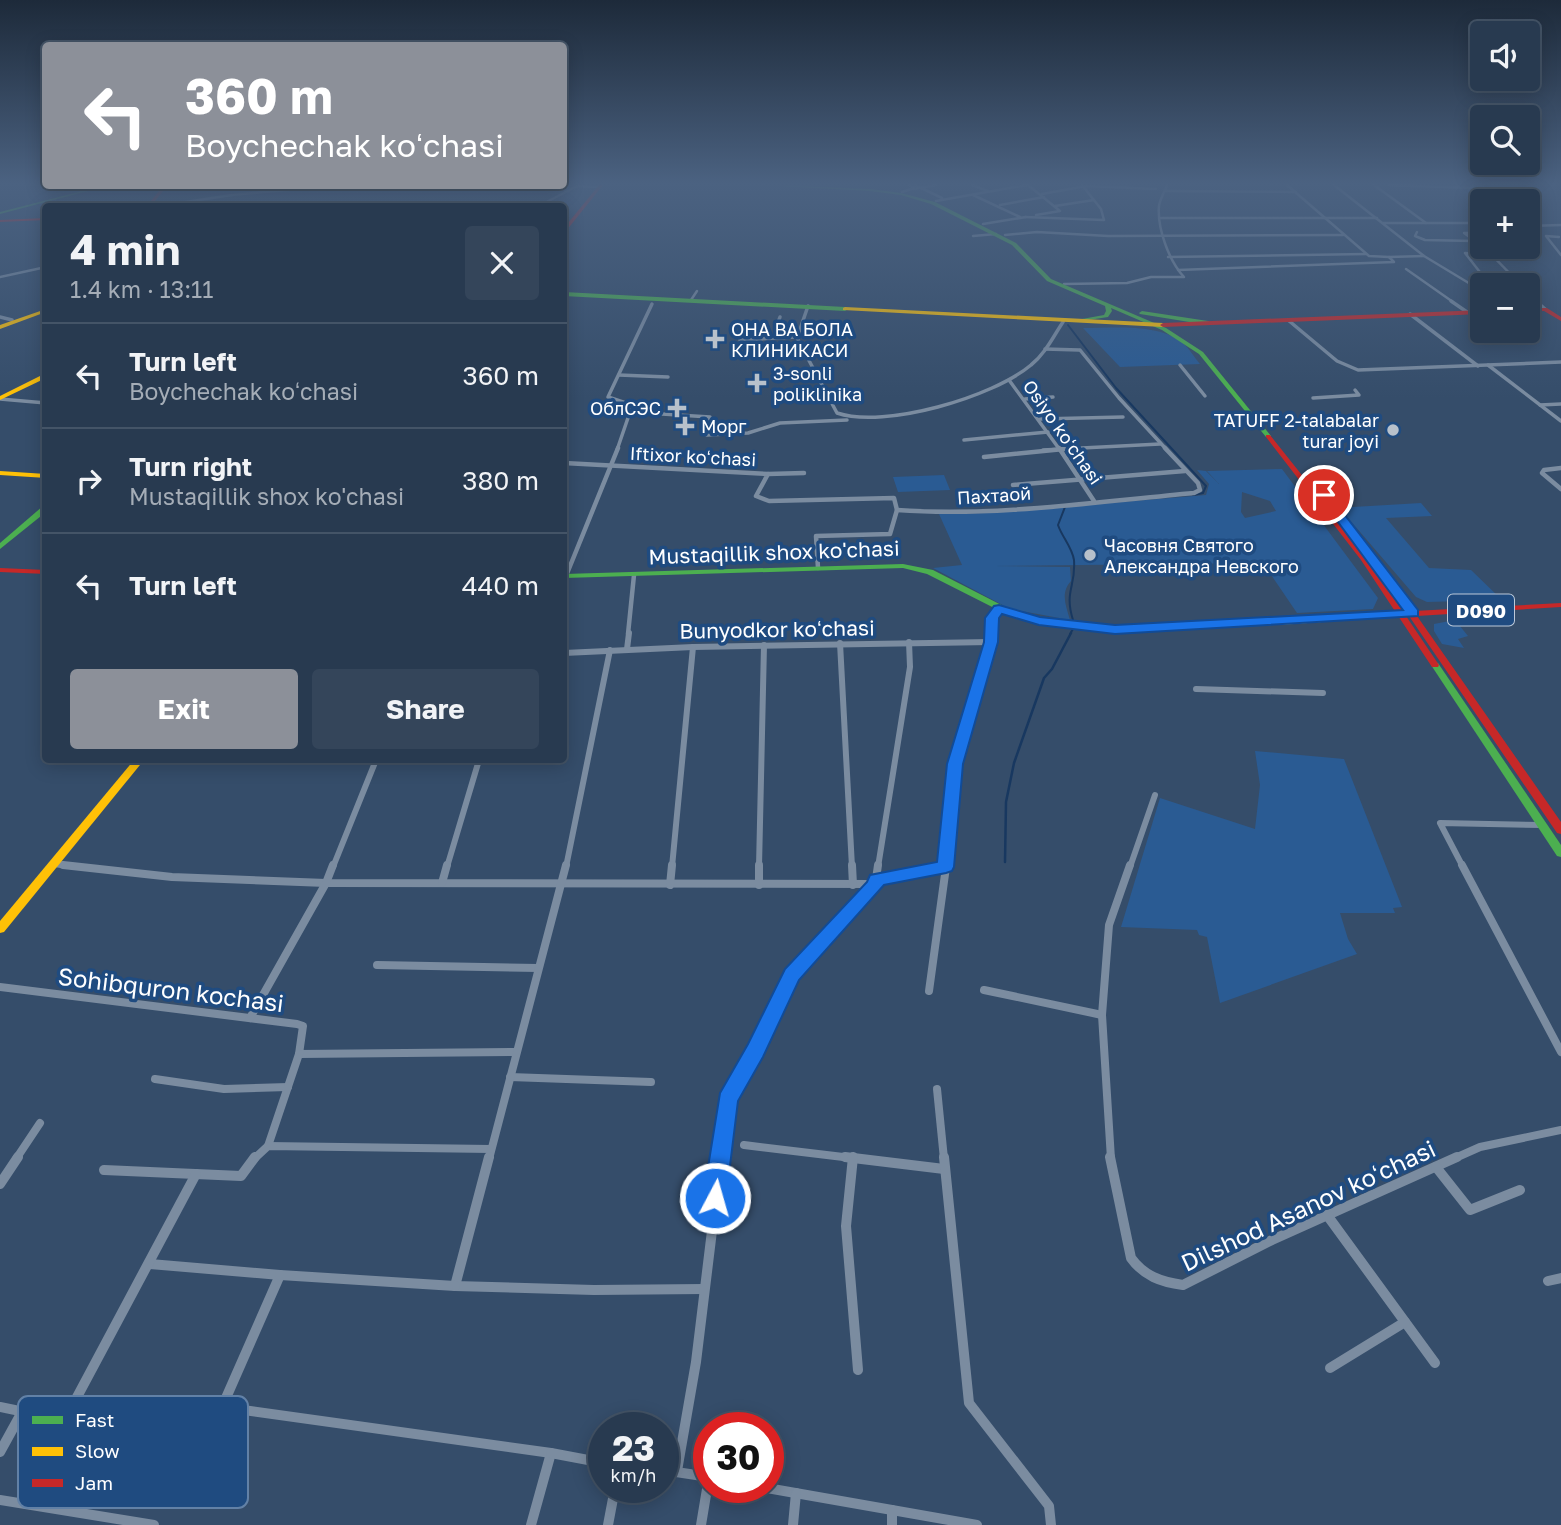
<!DOCTYPE html>
<meta charset="utf-8">
<style>
:root{--surface:#283a50;--page:#34455a;--text:#f1f3f6;--muted:#a5adb7;--line:#445467;--accent:#8c9099}
body{margin:0;font-family:"Golos Text",sans-serif;background:var(--page);color:var(--text);height:100vh;display:flex;flex-direction:column;font-size:26px;white-space:nowrap}
*{box-sizing:border-box;margin:0}
p{font-size:23px;color:var(--muted)}
.icon{flex:none;width:38px;height:38px;fill:none;stroke:currentColor;stroke-width:2;stroke-linecap:round;stroke-linejoin:round}
.map{position:relative;flex:1;overflow:hidden}
.panel{position:absolute;left:42px;top:203px;width:525px;height:560px;display:flex;flex-direction:column;background:var(--surface);border-radius:7px;box-shadow:0 4px 18px #0003,0 0 0 2px var(--line)}
.panel>*{flex:none}
.top-card{position:absolute;left:42px;top:42px;width:525px;height:147px;border-radius:7px;box-shadow:0 4px 18px #0003,0 0 0 2px var(--line);background:#8c9099;color:#fff;overflow:hidden}
.buttons{position:absolute;left:1470px;top:21px;display:grid;gap:14px}
.buttons a{display:grid;place-items:center;width:70px;height:70px;border-radius:7px;background:var(--surface);box-shadow:0 4px 18px #0003,0 0 0 2px var(--line);font-size:35px}
.speed{position:absolute;left:588px;top:1412px;display:flex;gap:14px;font-size:35px;font-weight:700;text-align:center}
.speed>*{display:grid;place-content:center;width:91px;height:91px;border-radius:50%;background:var(--surface);box-shadow:0 4px 18px #0003,0 0 0 2px var(--line);line-height:1}
.speed small{font-size:18px;font-weight:400}
.speed .limit{border:10px solid #d22;background:#fff;color:#111}
.pin{position:absolute;display:grid;place-items:center;width:60px;height:60px;color:#fff;margin:-30px;border:4px solid #fff;border-radius:50%;box-shadow:0 2px 7px #0007}
.me{position:absolute;width:77px;margin:-38px;rotate:6deg;stroke-linejoin:round;filter:drop-shadow(0 0 5px #0008)}
.turn{display:flex;align-items:center;gap:24px;height:147px;padding:0 28px;font-size:32px}
.turn .icon{width:91px;height:91px;stroke-width:2.5}
.turn b{display:block;font-size:49px;line-height:60px}
.round{display:grid;place-items:center;flex:none;width:74px;height:74px;border-radius:7px;background:var(--page)}
.summary{display:flex;align-items:center;justify-content:space-between;height:119px;padding:0 28px}
h1{font-size:42px;font-weight:700;line-height:52px}
.action{display:flex;gap:14px;margin-top:auto;padding:14px 28px}
.action a{flex:1;height:80px;border-radius:7px;background:var(--accent);color:#fff;font-size:28px;font-weight:700;line-height:80px;text-align:center}
.action a+a{background:var(--page);color:var(--text)}
ul{padding:0;list-style:none}
li{display:flex;align-items:center;gap:21px;height:105px;padding:0 28px;border-top:2px solid var(--line)}
li div{flex:1}
li b{display:block;font-size:26px}
li em{font-style:normal}
.map>svg:first-child{display:block}
.green{fill:#2a5b93;fill-rule:evenodd}
.lines{fill:none;stroke-linecap:round;stroke-linejoin:round}
.stream-far1{stroke:#183860;stroke-width:2}
.stream{stroke:#183860;stroke-width:2.5}
.street-far5{stroke:#7b8ca0;stroke-width:2.5}
.street-far4{stroke:#7b8ca0;stroke-width:3.5}
.street-far3{stroke:#7b8ca0;stroke-width:4.5}
.street-far2{stroke:#7b8ca0;stroke-width:6}
.street-far1{stroke:#7b8ca0;stroke-width:8}
.street{stroke:#7b8ca0;stroke-width:10}
.fast{fill:#4caf50;fill-rule:evenodd}
.slow{fill:#ffc107;fill-rule:evenodd}
.jam{fill:#c62828;fill-rule:evenodd}
.route{fill:#1a73e8;stroke:#114b97;stroke-width:2}
.poi-dot{fill:#b8c1cb;stroke:#1f4b80;stroke-width:2.5}
.labels{text-anchor:middle;dominant-baseline:central;stroke-width:7;stroke-linejoin:round;paint-order:stroke}
.far-poi-label{font-size:18px;fill:#fff;stroke:#1f4b80;text-anchor:start}
.far-street-label{font-size:18px;fill:#fff;stroke:#1f4b80}
.shield{fill:#1f4b80;stroke:#bcc9d9;stroke-width:2}
.shield-label{font-size:19px;font-weight:bold;fill:#fff}
.street-label{font-size:21px;fill:#fff;stroke:#1f4b80}
.near-street-label{font-size:24px;fill:#fff;stroke:#1f4b80}
.key{fill:#1f4b80;stroke:#6281a6;stroke-width:2}
.key-label{font-size:19px;fill:#fff}
</style>
<div class="map">
<svg width="1561" height="1525" viewBox="0 0 1561 1525">
<rect width="100%" height="100%" fill="#354d6a"/>
<g class="green">
<path d="M1083,328C1113,328 1157,323 1182,342C1189,348 1194,357 1200,364L1120,367Z"/>
<path d="M1282,469L1378,598L1373,609L1297,613L1263,563L993,566L1070,567L1071,581C1060,593 1066,606 1070,620L1010,609L933,568L962,565L939,514L990,513L1206,495L1209,484L1197,470L1206,471L1219,484L1207,471ZM1242,492L1270,501L1276,511L1245,518L1241,512Z"/>
<polygon points="944,475 950,490 898,492 893,477"/>
<polygon points="1421,503 1432,516 1386,518 1429,568 1471,570 1502,600 1427,602 1416,597 1336,504 1353,507"/>
<polygon points="1455,620 1468,636 1458,639 1464,648 1442,644 1434,631 1434,624"/>
<polygon points="1255,751 1344,759 1402,907 1393,908 1395,913 1340,913 1348,939 1357,954 1220,1003 1207,937 1199,935 1197,930 1121,927 1160,798 1255,829 1260,785"/>
</g>
<g class="lines">
<g class="stream-far1">
<polyline points="1068,325 1116,388 1206,486 1203,493 1193,495"/>
<path d="M1065,507L1058,525C1062,537 1072,547 1074,560C1076,587 1064,591 1073,620"/>
<polyline points="1070,634 1073,629"/>
</g>
<polyline class="stream" points="1005,862 1006,802 1014,763 1044,678 1052,669 1071,633"/>
<g class="street-far5">
<polyline points="915,185 942,198"/>
<polyline points="972,185 988,191"/>
<polyline points="1028,185 1060,211 1036,215"/>
<polyline points="1287,185 1369,256 1389,257"/>
<polyline points="1334,185 1424,256 1482,291"/>
<polyline points="1374,185 1426,223"/>
<polyline points="1389,185 1472,188 1473,185"/>
<polyline points="1472,188 1482,207"/>
<polyline points="913,189 936,185"/>
<polyline points="1165,191 1296,192"/>
<polyline points="902,192 914,188 909,185"/>
<polyline points="1042,194 1086,186 1156,189"/>
<polyline points="973,195 1020,217"/>
<polyline points="936,201 1027,185"/>
<polyline points="1000,205 1044,197"/>
<polyline points="114,206 120,204"/>
<polyline points="159,206 232,195 331,186"/>
<polyline points="539,206 577,186 599,187"/>
<polyline points="1055,206 1094,200"/>
<polyline points="1025,217 1104,220 1101,209 1082,185"/>
<polyline points="1161,218 1377,218"/>
<polyline points="1383,223 1482,223"/>
<polyline points="983,224 1026,217"/>
<polyline points="1528,226 1561,225"/>
<polyline points="1417,232 1415,236 1425,240 1474,241"/>
<polyline points="1482,233 1464,233 1482,246"/>
<polyline points="1005,235 1037,232 1108,236 1343,235"/>
<polyline points="973,236 996,234"/>
<polyline points="1559,237 1546,236 1561,255"/>
<polyline points="1484,247 1521,285"/>
<polyline points="1168,257 1366,254"/>
<polyline points="1406,269 1453,302"/>
<polyline points="1178,270 1394,262 1389,257 1424,256"/>
<polyline points="0,277 46,267"/>
<path d="M1064,284L1127,283L1151,277H1184C1169,261 1157,228 1159,206C1160,199 1165,191 1167,185"/>
<polyline points="1490,285 1465,253 1494,255"/>
<polyline points="1528,293 1538,302"/>
<polyline points="691,300 697,291"/>
</g>
<g class="street-far4">
<polyline points="1451,301 1467,312"/>
<polyline points="1536,301 1545,309"/>
<path d="M808,306L797,338L837,413C885,429 993,397 1031,365C1045,354 1053,337 1063,322"/>
<polyline points="1410,314 1478,366"/>
<polyline points="0,317 12,320"/>
<polyline points="780,317 776,328 800,330"/>
<polyline points="1288,320 1337,361 1358,370 1561,362"/>
<polyline points="740,340 797,337"/>
<polyline points="1045,349 1079,350"/>
<polyline points="1080,350 1119,398 1167,450"/>
<polyline points="1180,365 1205,396"/>
<polyline points="1488,365 1561,421"/>
<polyline points="619,375 668,377"/>
<polyline points="1009,380 1060,450"/>
<polyline points="1313,398 1359,395 1355,390"/>
<polyline points="0,399 46,403"/>
<polyline points="1025,399 1053,397"/>
<polyline points="1540,405 1561,404"/>
<polyline points="630,412 710,417 707,435 748,433 780,423 847,420"/>
<polyline points="1040,419 1123,417"/>
<polyline points="964,440 1048,432"/>
<polyline points="617,450 630,412 626,403 608,397 652,304"/>
<polyline points="1043,450 1160,444"/>
</g>
<g class="street-far3">
<polyline points="1059,448 1094,501"/>
<polyline points="984,457 1074,448"/>
<polyline points="564,463 768,474 756,496 769,501 894,498 897,510 890,534 816,536 818,568"/>
<polyline points="1561,468 1544,470 1542,473 1561,489"/>
<polyline points="768,474 804,473"/>
<polyline points="1013,485 1185,471"/>
<path d="M897,510C996,517 1095,502 1194,493L1200,490L1198,483L1165,448"/>
<polyline points="566,576 618,448"/>
<polyline points="628,634 634,575"/>
<polyline points="991,634 992,618 999,609"/>
</g>
<g class="street-far2">
<polyline points="840,643 852,867"/>
<polyline points="627,649 629,633"/>
<polyline points="564,653 693,647 991,642"/>
<polyline points="1196,689 1323,693"/>
<polyline points="53,864 79,867"/>
<polyline points="333,867 376,760"/>
<polyline points="447,867 479,760"/>
<polyline points="566,867 610,650"/>
<polyline points="672,867 693,647"/>
<polyline points="759,867 764,645"/>
<polyline points="878,867 910,667 909,642"/>
<polyline points="946,867 955,764 991,642 991,633"/>
<polyline points="1130,867 1155,795"/>
<polyline points="1463,867 1440,823 1543,825"/>
</g>
<g class="street-far1">
<polyline points="63,865 172,877 326,883 875,884"/>
<polyline points="852,865 853,885"/>
<polyline points="1462,865 1561,1052"/>
<polyline points="876,879 878,865"/>
<polyline points="442,883 447,865"/>
<polyline points="670,885 672,865"/>
<polyline points="759,885 759,865"/>
<polyline points="377,965 538,968"/>
<polyline points="0,987 297,1024 303,1026 299,1054 515,1052"/>
<polyline points="984,990 1102,1015"/>
<polyline points="929,991 946,867"/>
<polyline points="250,1018 326,883 333,865"/>
<polyline points="510,1077 651,1082"/>
<polyline points="155,1079 224,1089 288,1087"/>
<polyline points="937,1089 944,1159"/>
<polyline points="744,1145 860,1159"/>
<polyline points="268,1146 299,1054"/>
<polyline points="16,1159 40,1123"/>
<polyline points="254,1159 268,1146 491,1149"/>
<polyline points="489,1159 566,865"/>
<polyline points="721,1159 728,1100 756,1050 792,975 875,884 876,879 946,865"/>
<polyline points="1111,1159 1102,1015 1109,925 1130,865"/>
<polyline points="1453,1159 1480,1147 1561,1130"/>
</g>
<g class="street">
<polyline points="489,1157 455,1286 594,1290 704,1289"/>
<polyline points="845,1157 944,1169"/>
<polyline points="853,1157 846,1226 858,1370"/>
<polyline points="944,1157 969,1403 1049,1506 1051,1525"/>
<path d="M1110,1157L1131,1258C1144,1276 1161,1282 1183,1285L1272,1240L1457,1157"/>
<polyline points="1436,1167 1470,1210 1520,1190"/>
<polyline points="104,1170 241,1176 255,1157"/>
<polyline points="0,1184 18,1157"/>
<polyline points="1327,1215 1435,1363"/>
<polyline points="150,1264 280,1275 222,1407 551,1453 531,1525"/>
<polyline points="280,1275 455,1286"/>
<polyline points="1548,1281 1561,1278"/>
<polyline points="1330,1368 1405,1322"/>
<polyline points="0,1407 58,1419 69,1412 196,1174"/>
<polyline points="0,1452 22,1412"/>
<polyline points="551,1453 604,1463"/>
<polyline points="663,1470 709,1477"/>
<polyline points="677,1471 696,1362 721,1157"/>
<polyline points="767,1488 977,1525"/>
<polyline points="0,1500 154,1525"/>
<polyline points="892,1510 892,1525"/>
<polyline points="608,1525 615,1488"/>
<polyline points="701,1525 709,1477"/>
<polyline points="793,1525 796,1493"/>
</g>
<g class="fast">
<polygon points="764,185 870,189 901,193 935,202 1016,243 1051,279 1166,328 1203,352 1271,436 1266,437 1199,354 1162,330 1111,308 1112,311 1108,317 1082,321 1082,319 1104,315 1106,311 1105,306 1047,281 1012,245 931,204 901,195 870,191"/>
<polygon points="102,186 107,186 0,214 0,212"/>
<polygon points="564,292 845,307 848,309 845,311 564,296"/>
<polygon points="1142,311 1208,321 1211,323 1208,325 1140,314 1139,313"/>
<polygon points="43,506 46,506 46,512 0,549 0,543"/>
<polygon points="903,564 933,570 1017,613 1067,621 1071,624 1067,627 1012,617 927,574 903,568 564,578 564,574"/>
<polygon points="1435,662 1438,663 1561,845 1561,857 1557,856 1431,665"/>
</g>
<g class="slow">
<polygon points="845,307 1163,323 1166,325 1163,327 843,310 843,308"/>
<polygon points="46,309 46,312 0,329 0,325"/>
<polygon points="46,373 46,378 0,400 0,396"/>
<polygon points="0,471 46,474 46,478 0,475"/>
<polygon points="1402,612 1405,612 1406,614 1405,616 1294,624 1095,632 1067,627 1063,624 1067,621 1095,626 1294,620"/>
<polygon points="134,760 144,760 4,932 0,933 0,921"/>
</g>
<g class="jam">
<polygon points="599,185 603,185 566,231 564,231 564,228"/>
<polygon points="163,186 167,186 151,206 147,206"/>
<polygon points="46,218 46,220 0,222 0,220"/>
<polygon points="1528,308 1547,308 1561,317 1561,321 1544,311 1528,312"/>
<polygon points="1482,310 1482,314 1163,327 1160,325 1163,323"/>
<polygon points="1266,435 1270,435 1367,557 1403,612 1406,611 1374,565 1375,563 1381,563 1414,611 1561,603 1561,607 1417,616 1561,822 1561,834 1557,833 1409,616 1406,616 1439,665 1438,667 1432,667 1361,560 1266,437"/>
<polygon points="0,568 46,570 46,574 0,572"/>
</g>
</g>
<linearGradient id="sky" x2="0" y2="1"><stop stop-color="#1d2a3a"/><stop offset="0.46" stop-color="#4b6281"/><stop offset="1" stop-color="#4b6281" stop-opacity="0"/></linearGradient>
<rect width="1561" height="398" fill="url(#sky)"/>
<polygon class="route" points="1324,492 1328,493 1418,610 1418,616 1115,634 1039,625 1002,614 999,618 998,642 963,764 954,867 952,871 946,873 884,885 799,980 763,1057 738,1101 726,1198 723,1206 715,1209 707,1206 703,1198 720,1093 748,1044 785,969 867,882 870,875 937,862 947,764 984,642 985,618 994,606 999,605 1040,617 1115,625 1403,610 1318,495"/>
<g class="poi-dot">
<path d="M711.5 328.5h7v7h7v7h-7v7h-7v-7h-7v-7h7z"/>
<path d="M753.5 372.5h7v7h7v7h-7v7h-7v-7h-7v-7h7z"/>
<path d="M673.5 397.5h7v7h7v7h-7v7h-7v-7h-7v-7h7z"/>
<path d="M681.5 415.5h7v7h7v7h-7v7h-7v-7h-7v-7h7z"/>
<circle cx="1393" cy="430" r="7"/>
<circle cx="1090" cy="555" r="7"/>
</g>
<g class="labels">
<g class="far-poi-label">
<text x="731" y="329">ОНА ВА БОЛА<tspan x="731" dy="21">КЛИНИКАСИ</tspan></text>
<text x="773" y="373">3-sonli<tspan x="773" dy="21">poliklinika</tspan></text>
<text x="661" y="408" text-anchor="end">ОблСЭС</text>
<text x="1379" y="420" text-anchor="end">TATUFF 2-talabalar<tspan x="1379" dy="21">turar joyi</tspan></text>
<text x="701" y="426">Морг</text>
<text x="1104" y="545">Часовня Святого<tspan x="1104" dy="21">Александра Невского</tspan></text>
</g>
<g class="far-street-label">
<text transform="translate(1063 432) rotate(55)">Osiyo koʻchasi</text>
<text transform="translate(693 456) rotate(3)">Iftixor koʻchasi</text>
<text transform="translate(994 495) rotate(-4)">Пахтаой</text>
</g>
<rect class="shield" x="1448" y="594.5" width="66" height="31" rx="5"/>
<g class="shield-label">
<text x="1481" y="610">D090</text>
</g>
<g class="street-label">
<text transform="translate(774 552) rotate(-2)">Mustaqillik shox ko'chasi</text>
<text transform="translate(777 629) rotate(-1)">Bunyodkor koʻchasi</text>
</g>
<g class="near-street-label">
<text transform="translate(171 989) rotate(7)">Sohibquron kochasi</text>
<text transform="translate(1308 1205) rotate(-25)">Dilshod Asanov koʻchasi</text>
</g>
</g>
<rect x="18" y="1396" width="230" height="112" rx="10" class="key"/>
<rect x="32" y="1416" width="31" height="8" fill="#4caf50"/>
<rect x="32" y="1447" width="31" height="9" fill="#ffc107"/>
<rect x="32" y="1479" width="31" height="8" fill="#c62828"/>
<g class="key-label">
<text x="75" y="1427">Fast</text>
<text x="75" y="1458">Slow</text>
<text x="75" y="1490">Jam</text>
</g>
</svg>
<div class="buttons">
<a><svg class="icon" aria-label="sound" viewBox="0 0 24 24"><path d="M4 9h4l5-4v14l-5-4H4zM17 9q2 3 0 6"/></svg></a>
<a><svg class="icon" aria-label="search" viewBox="0 0 24 24"><circle cx="10" cy="10" r="6"/><path d="M15 15l6 6"/></svg></a>
<a>+</a>
<a>−</a>
</div>
<div class="speed"><div>23<small>km/h</small></div><div class="limit">30</div></div>
<div class="pin" style="left:1324px;top:495px;background:#d93025"><svg class="icon" aria-label="arrive" viewBox="0 0 24 24"><path d="M6 21V4h12l-3 4 3 4H6"/></svg></div>
<svg class="me" style="left:715px;top:1198px" viewBox="-20 -20 40 40"><circle r="17" fill="#1a73e8" stroke="#fff" stroke-width="3"/><path d="M0-11L8 9 0 5-8 9z" fill="#fff"/></svg>
<div class="top-card">
<div class="turn"><svg class="icon" aria-label="left" viewBox="0 0 24 24"><path d="M17 20v-9H6M10 6l-5 5 5 5"/></svg><div><b>360 m</b>Boychechak koʻchasi</div></div>
</div>
<section class="panel">
<div class="summary"><div><h1>4 min</h1><p>1.4 km · 13:11</p></div><a class="round"><svg class="icon" aria-label="close" viewBox="0 0 24 24"><path d="M6 6l12 12M18 6L6 18"/></svg></a></div>
<ul>
<li><svg class="icon" aria-label="left" viewBox="0 0 24 24"><path d="M17 20v-9H6M10 6l-5 5 5 5"/></svg><div><b>Turn left</b><p>Boychechak koʻchasi</p></div><em>360 m</em></li>
<li><svg class="icon" aria-label="right" viewBox="0 0 24 24"><path d="M7 20v-9h11M14 6l5 5-5 5"/></svg><div><b>Turn right</b><p>Mustaqillik shox ko'chasi</p></div><em>380 m</em></li>
<li><svg class="icon" aria-label="left" viewBox="0 0 24 24"><path d="M17 20v-9H6M10 6l-5 5 5 5"/></svg><div><b>Turn left</b></div><em>440 m</em></li>
</ul>
<div class="action"><a>Exit</a><a>Share</a></div>
</section>
</div>
